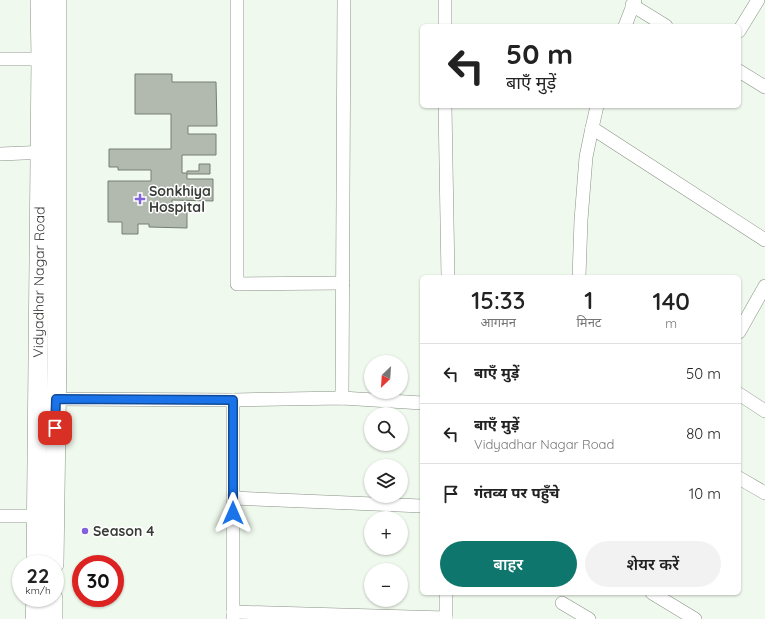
<!DOCTYPE html>
<html lang="hi">
<meta charset="utf-8">
<style>
:root{--surface:#fff;--page:#f2f2f2;--text:#222;--muted:#767676;--line:#e0e0e0;--accent:#0f766e}
body{margin:0;font-family:Quicksand,"Noto Sans Devanagari",sans-serif;background:var(--page);color:var(--text);height:100vh;display:flex;flex-direction:column;font-size:15px;white-space:nowrap}
*{box-sizing:border-box;margin:0}
p{font-size:13px;color:var(--muted)}
.icon{flex:none;width:22px;height:22px;fill:none;stroke:currentColor;stroke-width:2;stroke-linecap:round;stroke-linejoin:round}
.map{position:relative;flex:1;overflow:hidden}
.panel{position:absolute;left:420px;top:275px;width:321px;height:320px;display:flex;flex-direction:column;background:var(--surface);border-radius:6px;box-shadow:0 1px 3px #0004}
.panel>*{flex:none}
.top-card{position:absolute;left:420px;top:24px;width:321px;height:84px;border-radius:6px;box-shadow:0 1px 3px #0004;background:#fff;color:var(--text);overflow:hidden}
.needle{width:26px;rotate:205deg}
.buttons{position:absolute;left:364px;top:355px;display:grid;gap:8px}
.buttons a{display:grid;place-items:center;width:44px;height:44px;border-radius:50%;background:var(--surface);box-shadow:0 1px 3px #0004;font-size:20px}
.speed{position:absolute;left:12px;top:555px;display:flex;gap:8px;font-size:20px;font-weight:700;text-align:center}
.speed>*{display:grid;place-content:center;width:52px;height:52px;border-radius:50%;background:var(--surface);box-shadow:0 1px 3px #0004;line-height:1}
.speed small{font-size:10px;font-weight:400}
.speed .limit{border:6px solid #d22;background:#fff;color:#111}
.pin{position:absolute;display:grid;place-items:center;width:34px;height:34px;color:#fff;margin:-17px;border-radius:8px;box-shadow:0 2px 6px #0006}
.me{position:absolute;width:44px;margin:-22px;rotate:0deg;stroke-linejoin:round;filter:drop-shadow(0 0 3px #0008)}
.turn{display:flex;align-items:center;gap:14px;height:84px;padding:0 20px;font-size:18px}
.turn .icon{width:52px;height:52px;stroke-width:2.5}
.turn b{display:block;font-size:28px;line-height:34px}
.eta{display:flex;justify-content:space-evenly;align-items:center;height:68px;text-align:center}
.eta b{font-size:24px;font-weight:600;line-height:28px}
.cta{display:flex;gap:8px;margin-top:auto;padding:8px 20px}
.cta a{flex:1;height:46px;border-radius:24px;background:var(--accent);color:#fff;font-size:16px;font-weight:600;line-height:46px;text-align:center}
.cta a+a{background:var(--page);color:var(--text)}
ul{padding:0;list-style:none}
li{display:flex;align-items:center;gap:12px;height:60px;padding:0 20px;border-top:1px solid var(--line)}
li div{flex:1}
li b{display:block;font-size:15px}
li em{font-style:normal}
.map>svg:first-child{display:block}
.building{fill:#b2bab0;stroke:#767e74}
.lines{fill:none;stroke-linecap:round;stroke-linejoin:round}
.minor-casing{stroke:#8a9287;stroke-width:14}
.secondary-casing{stroke:#8a9287;stroke-width:20}
.minor{stroke:#fff;stroke-width:13}
.secondary{stroke:#fff;stroke-width:19}
.route-casing{stroke:#114b97;stroke-width:10}
.route{stroke:#1a73e8;stroke-width:7}
.poi-dot{fill:#8261dc;stroke:#fff;stroke-width:1.5}
.labels{text-anchor:middle;dominant-baseline:central;stroke-width:3;stroke-linejoin:round;paint-order:stroke}
.poi-label{font-size:14px;font-weight:bold;fill:#393d38;stroke:#fff;text-anchor:start}
.street-label{font-size:14px;fill:#393d38;stroke:#fff}
</style>
<div class="map">
<svg width="765" height="619" viewBox="0 0 765 619">
<rect width="100%" height="100%" fill="#f0f9ee"/>
<polygon class="building" points="135,74 172,74 172,82 216,82 217,126 188,126 188,134 216,134 216,155 182,155 182,173 187,173 187,171 199,171 199,164 210,164 210,174 187,174 187,179 213,179 213,201 172,200 172,209 187,209 187,228 149,227 149,224 138,224 138,234 122,234 122,222 108,222 108,181 151,181 151,170 118,170 118,167 109,167 109,149 171,149 171,114 135,114"/>
<g class="lines">
<defs>
<g id="minor">
<polyline points="237,0 237,284 343,283"/>
<polyline points="632,5 666,26"/>
<polyline points="445,26 445,0"/>
<polyline points="625,26 635,0"/>
<polyline points="739,31 758,0"/>
<polyline points="0,59 41,59"/>
<polyline points="739,71 765,87"/>
<polyline points="445,106 448,277"/>
<polyline points="597,106 592,128 765,240"/>
<polyline points="0,154 48,152"/>
<polyline points="579,277 581,220 586,157 592,128"/>
<polyline points="739,332 765,286"/>
<polyline points="739,394 765,411"/>
<polyline points="49,398 55,399 233,400 233,619"/>
<polyline points="342,398 344,0"/>
<polyline points="233,400 342,398 422,403"/>
<polyline points="739,478 765,493"/>
<polyline points="233,498 422,506"/>
<polyline points="0,516 44,516"/>
<polyline points="652,593 695,619"/>
<polyline points="562,603 589,619"/>
<polyline points="233,612 446,618"/>
<polyline points="446,619 446,593"/>
</g>
<g id="secondary">
<path id="s1" d="M36,564L41,59L40,0"/>
<polyline points="54,564 57,354 57,0"/>
<polyline points="35,619 36,598"/>
<polyline points="53,619 53,598"/>
</g>
</defs>
<use href="#minor" class="minor-casing"/>
<use href="#secondary" class="secondary-casing"/>
<use href="#minor" class="minor"/>
<use href="#secondary" class="secondary"/>
</g>
<g class="lines">
<defs>
<polyline id="route" points="55,428 56,399 233,400 233,513"/>
</defs>
<use href="#route" class="route-casing"/>
<use href="#route" class="route"/>
</g>
<g class="poi-dot">
<path d="M138 193h4v4h4v4h-4v4h-4v-4h-4v-4h4z"/>
<circle cx="85" cy="531" r="4"/>
</g>
<g class="labels">
<g class="poi-label">
<text x="149" y="191">Sonkhiya<tspan x="149" dy="16">Hospital</tspan></text>
<text x="93" y="531">Season 4</text>
</g>
<g class="street-label">
<text stroke="none"><textPath href="#s1" startOffset="282">Vidyadhar Nagar Road</textPath></text>
</g>
</g>
</svg>
<div class="buttons">
<a><svg class="needle" viewBox="-14 -14 28 28"><path d="M0-13l5 13h-10z" fill="#e53935"/><path d="M0 13l5-13h-10z" fill="#767676"/></svg></a>
<a><svg class="icon" aria-label="search" viewBox="0 0 24 24"><circle cx="10" cy="10" r="6"/><path d="M15 15l6 6"/></svg></a>
<a><svg class="icon" aria-label="layers" viewBox="0 0 24 24"><path d="M12 4l9 5-9 5-9-5zM3 14l9 5 9-5"/></svg></a>
<a>+</a>
<a>−</a>
</div>
<div class="speed"><div>22<small>km/h</small></div><div class="limit">30</div></div>
<div class="pin" style="left:55px;top:428px;background:#d93025"><svg class="icon" aria-label="arrive" viewBox="0 0 24 24"><path d="M6 21V4h12l-3 4 3 4H6"/></svg></div>
<svg class="me" style="left:233px;top:513px" viewBox="-20 -20 40 40"><path d="M0-17L14 15 0 8-14 15z" fill="#1a73e8" stroke="#fff" stroke-width="4"/></svg>
<div class="top-card">
<div class="turn"><svg class="icon" aria-label="left" viewBox="0 0 24 24"><path d="M17 20v-9H6M10 6l-5 5 5 5"/></svg><div><b>50 m</b>बाएँ मुड़ें</div></div>
</div>
<section class="panel">
<div class="eta">
<div><b>15:33</b><p>आगमन</p></div>
<div><b>1</b><p>मिनट</p></div>
<div><b>140</b><p>m</p></div>
</div>
<ul>
<li><svg class="icon" aria-label="left" viewBox="0 0 24 24"><path d="M17 20v-9H6M10 6l-5 5 5 5"/></svg><div><b>बाएँ मुड़ें</b></div><em>50 m</em></li>
<li><svg class="icon" aria-label="left" viewBox="0 0 24 24"><path d="M17 20v-9H6M10 6l-5 5 5 5"/></svg><div><b>बाएँ मुड़ें</b><p>Vidyadhar Nagar Road</p></div><em>80 m</em></li>
<li><svg class="icon" aria-label="arrive" viewBox="0 0 24 24"><path d="M6 21V4h12l-3 4 3 4H6"/></svg><div><b>गंतव्य पर पहुँचे</b></div><em>10 m</em></li>
</ul>
<div class="cta"><a>बाहर</a><a>शेयर करें</a></div>
</section>
</div>
